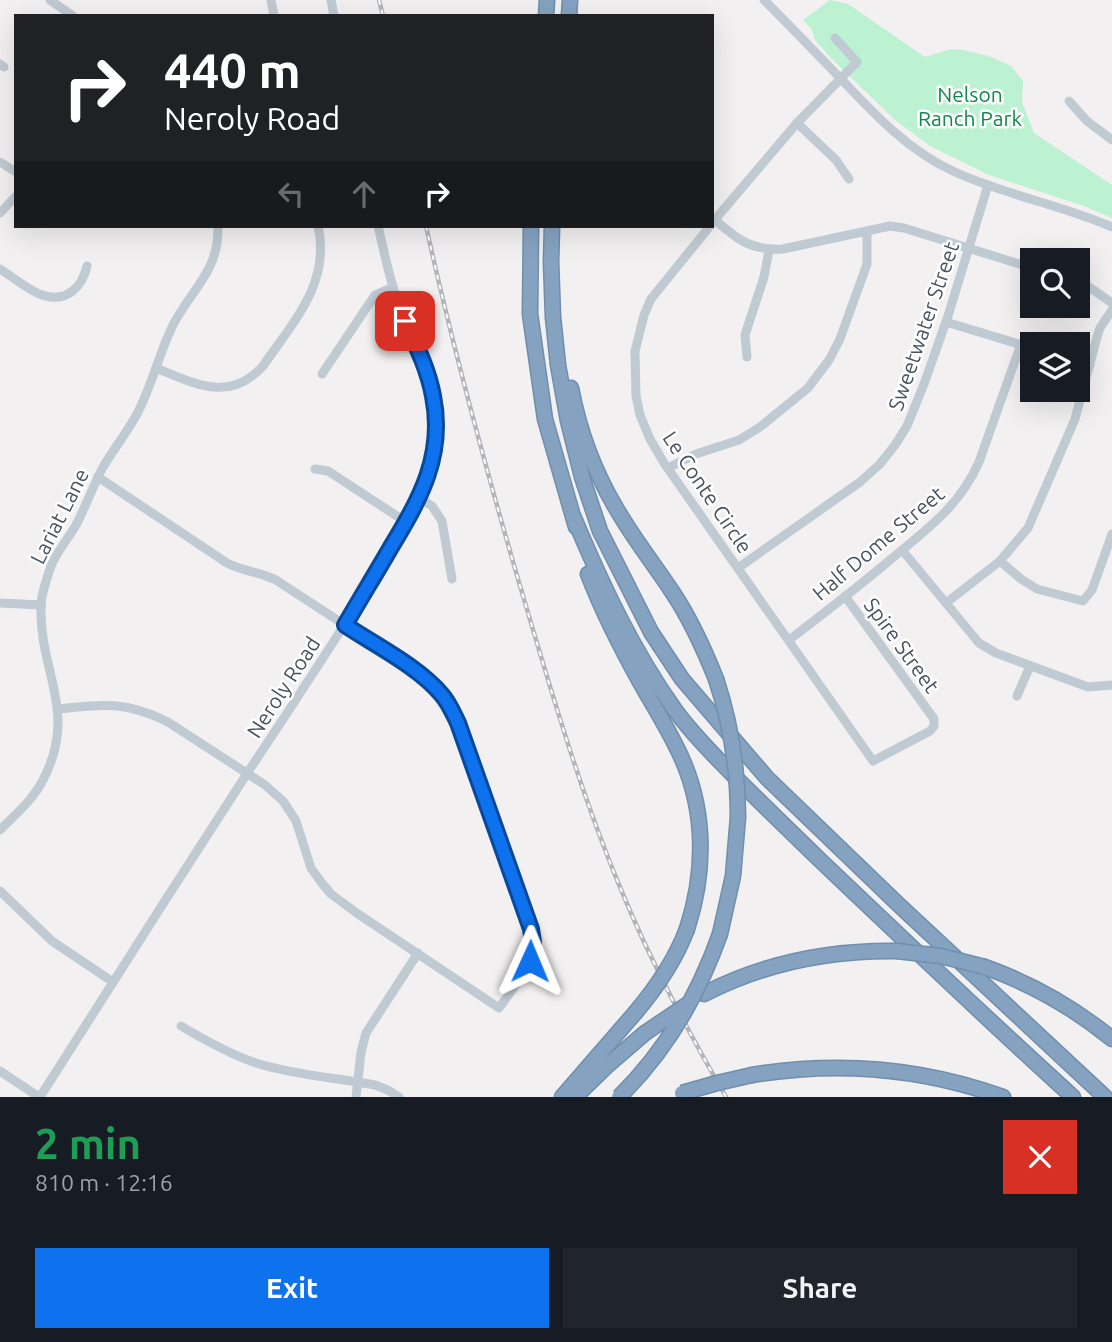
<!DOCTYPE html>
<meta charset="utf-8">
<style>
:root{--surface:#171b24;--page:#20242c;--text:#f1f3f6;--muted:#9ea1a6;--accent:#0e71ee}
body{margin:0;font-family:Ubuntu,sans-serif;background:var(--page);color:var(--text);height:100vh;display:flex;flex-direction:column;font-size:26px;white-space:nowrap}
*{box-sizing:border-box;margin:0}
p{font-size:23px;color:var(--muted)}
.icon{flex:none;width:38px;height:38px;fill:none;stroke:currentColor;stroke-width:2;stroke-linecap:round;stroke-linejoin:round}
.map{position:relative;height:1097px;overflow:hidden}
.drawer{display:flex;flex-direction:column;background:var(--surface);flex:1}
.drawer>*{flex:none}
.banner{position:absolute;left:14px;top:14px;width:700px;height:214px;border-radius:0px;box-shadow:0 7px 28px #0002;background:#202124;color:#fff;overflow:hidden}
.fabs{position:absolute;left:1020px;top:248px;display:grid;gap:14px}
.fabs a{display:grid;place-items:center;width:70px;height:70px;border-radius:0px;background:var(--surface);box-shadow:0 7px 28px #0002;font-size:35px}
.pin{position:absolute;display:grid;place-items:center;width:60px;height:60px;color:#fff;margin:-30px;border-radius:14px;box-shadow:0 4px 10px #0006}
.me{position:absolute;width:77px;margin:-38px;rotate:1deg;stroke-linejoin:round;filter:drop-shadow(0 0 5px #0008)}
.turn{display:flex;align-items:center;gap:24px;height:147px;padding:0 35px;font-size:32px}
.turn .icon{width:91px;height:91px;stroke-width:2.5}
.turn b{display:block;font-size:49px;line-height:60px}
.lanes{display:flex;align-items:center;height:66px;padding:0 35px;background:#0003;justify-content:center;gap:35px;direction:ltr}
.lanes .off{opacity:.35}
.round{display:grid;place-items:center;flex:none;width:74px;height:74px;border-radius:0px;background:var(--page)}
.summary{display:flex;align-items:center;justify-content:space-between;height:119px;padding:0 35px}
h1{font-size:42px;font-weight:600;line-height:52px;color:#1e9e55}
.button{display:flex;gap:14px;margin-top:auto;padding:14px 35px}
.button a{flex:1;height:80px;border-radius:0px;background:var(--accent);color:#fff;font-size:28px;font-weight:600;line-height:80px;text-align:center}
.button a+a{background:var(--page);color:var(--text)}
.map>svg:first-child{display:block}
.green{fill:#bcf2d1}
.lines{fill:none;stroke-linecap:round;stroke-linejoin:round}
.highway-casing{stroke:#708ead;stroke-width:17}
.minor{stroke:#c0cad2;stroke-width:9}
.highway{stroke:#85a3c1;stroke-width:14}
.rail-casing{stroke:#b2b5bb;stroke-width:4.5}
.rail{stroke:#fff;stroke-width:2;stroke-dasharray:5;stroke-linecap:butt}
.highway-bridge-casing{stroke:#708ead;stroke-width:17;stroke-linecap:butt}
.highway-bridge{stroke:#85a3c1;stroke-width:14}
.route-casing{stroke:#09499b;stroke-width:18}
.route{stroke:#0e71ee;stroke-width:12}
.labels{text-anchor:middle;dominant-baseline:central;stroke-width:5;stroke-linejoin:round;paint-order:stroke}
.park-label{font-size:21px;fill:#12864b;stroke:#fff}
.street-label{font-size:21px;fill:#47535f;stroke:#fff}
</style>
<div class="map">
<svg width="1112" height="1097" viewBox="0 0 1112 1097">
<rect width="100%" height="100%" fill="#f2f0f0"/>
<polygon class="green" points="830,0 848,4 925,57 951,49 963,50 989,56 1011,66 1023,81 1022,102 1034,133 1112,185 1112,218 1084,206 989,175 930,146 895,120 830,57 815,40 811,28 803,20"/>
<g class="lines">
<defs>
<g id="highway">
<polyline points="546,16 547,0"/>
<polyline points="569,16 570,0"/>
<polyline points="531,226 530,314 545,419 576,527"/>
<polyline points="552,226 551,262 553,317 558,365 568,421 582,477 600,531 651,632 682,679 767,778 900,906 1105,1097"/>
<path d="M571,388C579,430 594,471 616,508C633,538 654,564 673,593C691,620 704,649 716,679"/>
<path d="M574,518C602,585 633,651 675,710C692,734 714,755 735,777C764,806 793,834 822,862C905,941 988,1020 1073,1097"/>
<path d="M588,574C602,610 620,646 639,680C654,707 671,733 683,761C706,815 705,874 687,929"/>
<polyline points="720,934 733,876 738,817"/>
<path d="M985,967C1032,984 1073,1007 1112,1039"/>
<path d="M704,994C764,963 830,950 897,951"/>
<path d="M752,1075C837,1061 922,1068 1003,1097"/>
<polyline points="562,1097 635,1013"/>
<polyline points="575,1097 609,1064 645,1033"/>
</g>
</defs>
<use href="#highway" class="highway-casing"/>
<g class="minor">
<polyline points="50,0 73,16"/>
<polyline points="271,0 274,16"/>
<polyline points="331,0 334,16"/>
<path d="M764,0C791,27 817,54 843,81C876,116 910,152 955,172C1005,195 1062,205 1112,227"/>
<polyline points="0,64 4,67"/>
<polyline points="1069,101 1087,121 1112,140"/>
<polyline points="797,123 836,160 849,179"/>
<polyline points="0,162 16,172"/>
<polyline points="0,213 16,196"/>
<path d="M715,220C737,239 751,251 783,249L890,226L904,228L1032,268"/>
<polyline points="712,223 797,123 857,62 835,38"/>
<polyline points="710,226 651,299 644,315 635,351 636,396 640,415 650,439 664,463 873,761 930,731 934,726 934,719 845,596"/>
<path d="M0,269C13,277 28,290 42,295C66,303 82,288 87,266"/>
<polyline points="1078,283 1089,287 1112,303"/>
<polyline points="946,322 1032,348"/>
<polyline points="747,357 745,335 764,277 769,250"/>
<polyline points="1078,361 1090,365"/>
<path d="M156,368C196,384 229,403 263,366C293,322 331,283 318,226"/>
<polyline points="322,374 375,295 393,287"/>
<polyline points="668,468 696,454 739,440 760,427 808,388 829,360 840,339 867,264 867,231"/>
<polyline points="315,469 328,471 406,522"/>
<polyline points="419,498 432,506 442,521 452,579"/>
<polyline points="902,550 979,643 996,653 1088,687 1112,685"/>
<polyline points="1000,561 1021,579 1037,589 1083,601 1092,590 1112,534"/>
<polyline points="738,568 860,482 880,464 895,445 907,426 924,384 948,316 988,185"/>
<polyline points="0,603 41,605"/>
<polyline points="946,603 1000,561 1028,528 1075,419 1097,337 1100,328 1112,310"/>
<path d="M789,640C823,614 857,588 890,560C926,530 959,507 979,462L1021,344"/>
<polyline points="1017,696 1030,666"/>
<path d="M59,709C103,704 126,701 168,722L265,785L283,801L296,821L311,868L321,882L331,894L358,914L499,1008C519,980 535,965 531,929L458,723C445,696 433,683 409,667L276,580C260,572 242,571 227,563L98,477"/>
<path d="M0,830C16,814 34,799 44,778C78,711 39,671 41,607C41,593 47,578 51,566C57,551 68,539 76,525C86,506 93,486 103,467C114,449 127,432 137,414C152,386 159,353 173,325C192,288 219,272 218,226"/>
<polyline points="0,891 52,941 113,982"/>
<path d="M181,1026C206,1041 231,1055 259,1064C296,1075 337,1078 375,1085L388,1090L399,1097"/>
<polyline points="0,1071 39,1097"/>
<path d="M40,1097C109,988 178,880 248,772C291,707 334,643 374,577C400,534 432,489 436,438C439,384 416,350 398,302C389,278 384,251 378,226"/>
<polyline points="356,1097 361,1052 366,1033 418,953"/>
</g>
<use href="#highway" class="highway"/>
<defs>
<g id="rail">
<polyline points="379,0 383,16"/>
<path d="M426,226C452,344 484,462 518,579C550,687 581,796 625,899C654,968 689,1033 726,1097"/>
</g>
</defs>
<use href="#rail" class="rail-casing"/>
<use href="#rail" class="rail"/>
<defs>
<g id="highway-bridge">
<path d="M716,679C731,724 738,769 738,817"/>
<polyline points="897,951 941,956 985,967"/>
<path d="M635,1013C657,987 675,961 687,929"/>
<polyline points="645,1033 688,1004"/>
<polyline points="682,1093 717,1083 752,1075"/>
<path d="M619,1097C666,1051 698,996 720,934"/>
</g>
</defs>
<use href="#highway-bridge" class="highway-bridge-casing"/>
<use href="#highway-bridge" class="highway-bridge"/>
</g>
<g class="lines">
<defs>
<path id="route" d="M405,321C416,345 428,369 433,396C445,455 420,499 391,547C376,573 360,599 345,625C375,645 419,667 442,695C449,703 453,713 458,723L531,929L533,942L530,961"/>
</defs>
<use href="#route" class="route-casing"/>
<use href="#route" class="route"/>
</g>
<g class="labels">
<g class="park-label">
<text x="970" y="94">Nelson<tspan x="970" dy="24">Ranch Park</tspan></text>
</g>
<g class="street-label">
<text transform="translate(923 326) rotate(-71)">Sweetwater Street</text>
<text transform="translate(708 492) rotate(56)">Le Conte Circle</text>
<text transform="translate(59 516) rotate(-63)">Lariat Lane</text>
<text transform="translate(878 543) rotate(-40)">Half Dome Street</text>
<text transform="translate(902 645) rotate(54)">Spire Street</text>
<text transform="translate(283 687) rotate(-57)">Neroly Road</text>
</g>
</g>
</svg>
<div class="fabs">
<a><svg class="icon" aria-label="search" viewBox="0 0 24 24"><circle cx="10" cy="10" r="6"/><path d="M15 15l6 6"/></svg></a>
<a><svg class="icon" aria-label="layers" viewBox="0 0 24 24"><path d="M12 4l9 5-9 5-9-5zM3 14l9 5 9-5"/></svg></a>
</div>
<div class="pin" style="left:405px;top:321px;background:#d93025"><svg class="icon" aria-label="arrive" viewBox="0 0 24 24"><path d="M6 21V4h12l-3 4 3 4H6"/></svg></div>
<svg class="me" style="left:530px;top:961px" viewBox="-20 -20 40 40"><path d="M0-17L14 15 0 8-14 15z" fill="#0e71ee" stroke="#fff" stroke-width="4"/></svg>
<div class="banner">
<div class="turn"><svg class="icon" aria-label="right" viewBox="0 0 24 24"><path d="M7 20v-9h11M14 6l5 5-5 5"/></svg><div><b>440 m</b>Neroly Road</div></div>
<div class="lanes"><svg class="icon off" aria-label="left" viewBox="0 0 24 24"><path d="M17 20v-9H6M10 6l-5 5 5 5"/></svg><svg class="icon off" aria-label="ahead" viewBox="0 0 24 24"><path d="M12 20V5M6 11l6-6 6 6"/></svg><svg class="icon" aria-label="right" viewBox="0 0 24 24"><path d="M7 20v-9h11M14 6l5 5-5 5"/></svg></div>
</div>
</div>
<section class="drawer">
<div class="summary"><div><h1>2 min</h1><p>810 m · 12:16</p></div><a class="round" style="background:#d93025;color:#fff"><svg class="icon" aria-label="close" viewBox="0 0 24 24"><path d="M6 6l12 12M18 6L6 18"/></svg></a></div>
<div class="button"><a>Exit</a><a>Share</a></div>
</section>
